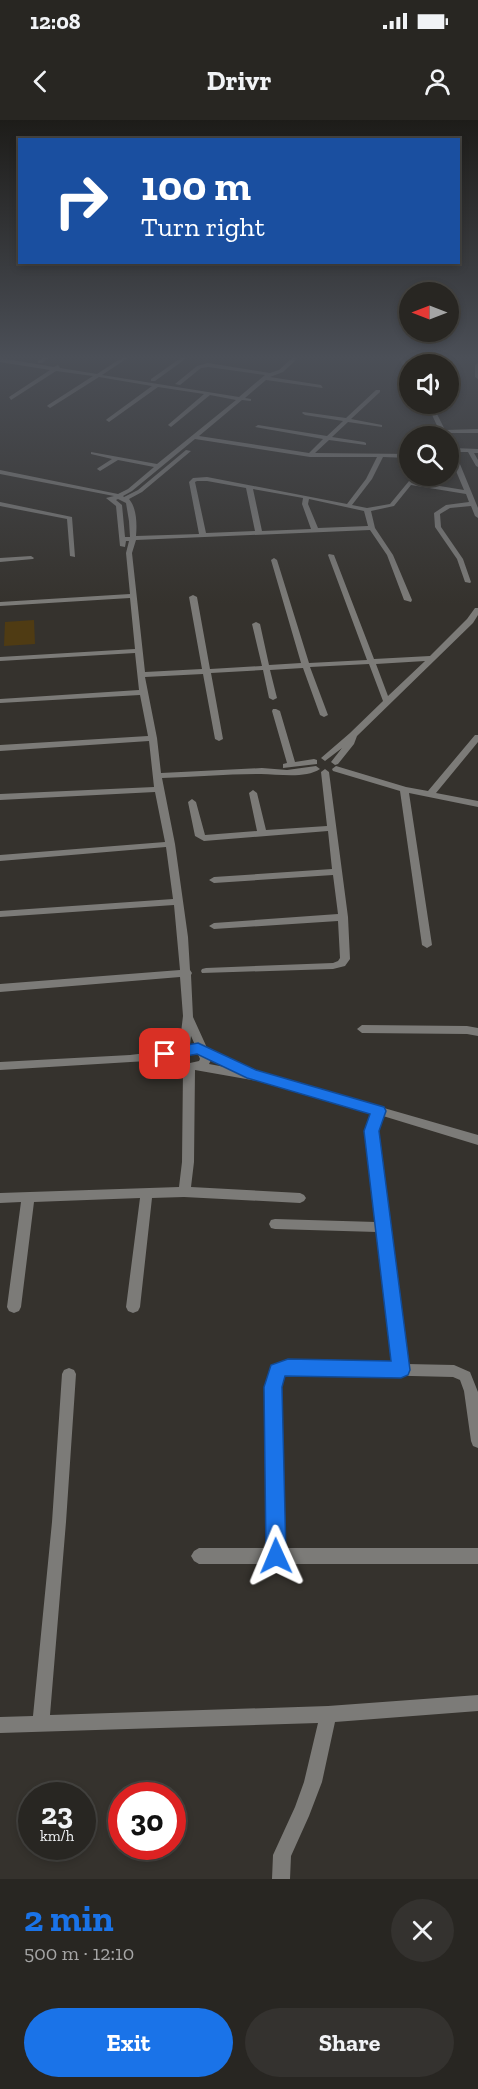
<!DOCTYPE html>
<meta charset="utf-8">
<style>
:root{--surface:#282622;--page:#34322f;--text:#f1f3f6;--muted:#a5a5a5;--line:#444340;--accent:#1a73e8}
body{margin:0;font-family:"Zilla Slab",serif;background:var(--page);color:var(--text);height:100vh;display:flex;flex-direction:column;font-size:22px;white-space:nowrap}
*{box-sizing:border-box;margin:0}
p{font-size:20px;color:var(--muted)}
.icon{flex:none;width:33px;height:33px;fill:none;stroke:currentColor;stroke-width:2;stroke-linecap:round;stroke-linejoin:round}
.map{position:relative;height:1759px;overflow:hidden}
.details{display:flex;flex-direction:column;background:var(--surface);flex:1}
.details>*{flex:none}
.guide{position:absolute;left:18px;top:18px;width:442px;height:126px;border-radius:0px;box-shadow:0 3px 9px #0003,0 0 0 2px var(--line);background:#1a4fa0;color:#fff;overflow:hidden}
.needle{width:39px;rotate:270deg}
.buttons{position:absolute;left:399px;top:162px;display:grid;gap:12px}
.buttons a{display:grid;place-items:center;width:60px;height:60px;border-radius:50%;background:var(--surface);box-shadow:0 3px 9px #0003,0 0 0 2px var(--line);font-size:30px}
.speed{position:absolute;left:18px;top:1662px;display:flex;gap:12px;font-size:30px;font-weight:700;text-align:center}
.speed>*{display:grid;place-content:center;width:78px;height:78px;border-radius:50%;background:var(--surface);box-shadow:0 3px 9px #0003,0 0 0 2px var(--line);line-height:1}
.speed small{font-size:15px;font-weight:400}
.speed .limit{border:9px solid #d22;background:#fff;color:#111}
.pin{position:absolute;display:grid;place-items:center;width:51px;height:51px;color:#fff;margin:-26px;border-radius:12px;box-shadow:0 3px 9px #0006}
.me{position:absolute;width:66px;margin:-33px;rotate:359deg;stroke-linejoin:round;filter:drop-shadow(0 0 4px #0008)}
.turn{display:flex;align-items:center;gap:21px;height:126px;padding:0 24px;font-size:27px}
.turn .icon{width:78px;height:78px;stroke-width:2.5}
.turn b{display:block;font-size:42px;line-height:51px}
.round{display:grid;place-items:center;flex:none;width:63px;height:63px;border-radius:32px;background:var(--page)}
.head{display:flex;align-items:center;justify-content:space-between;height:102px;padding:0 24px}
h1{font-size:36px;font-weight:700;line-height:45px;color:var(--accent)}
.action{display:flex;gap:12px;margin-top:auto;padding:12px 24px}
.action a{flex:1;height:69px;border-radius:36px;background:var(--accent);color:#fff;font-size:24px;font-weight:700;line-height:69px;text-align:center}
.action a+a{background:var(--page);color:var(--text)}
.status{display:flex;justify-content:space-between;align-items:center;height:42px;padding:0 30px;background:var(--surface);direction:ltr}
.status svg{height:16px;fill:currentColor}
header{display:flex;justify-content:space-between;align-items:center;height:78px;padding:0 24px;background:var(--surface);font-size:27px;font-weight:700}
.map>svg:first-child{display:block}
.green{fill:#4f3b13}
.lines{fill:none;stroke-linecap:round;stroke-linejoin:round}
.street{fill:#7c7b78;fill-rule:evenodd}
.route{fill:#1a73e8;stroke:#114b97;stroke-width:1.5}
</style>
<div class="status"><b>12:08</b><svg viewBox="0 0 49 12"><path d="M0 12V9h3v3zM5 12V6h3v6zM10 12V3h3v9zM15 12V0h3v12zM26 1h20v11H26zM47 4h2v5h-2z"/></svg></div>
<header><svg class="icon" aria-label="back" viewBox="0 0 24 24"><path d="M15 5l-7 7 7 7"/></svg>Drivr<svg class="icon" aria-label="person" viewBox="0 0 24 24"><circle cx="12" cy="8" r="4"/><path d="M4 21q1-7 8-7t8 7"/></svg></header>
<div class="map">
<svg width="478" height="1759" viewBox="0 0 478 1759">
<rect width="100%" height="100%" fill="#35322d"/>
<polygon class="green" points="34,500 35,524 4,526 5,502"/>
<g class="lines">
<g class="street">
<polygon points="44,237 50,237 42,243 38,243 38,241"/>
<path d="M123,237H129L102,255L239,277L265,255L208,247L201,248L180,265L175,264L197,246L208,243L270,253L279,250L293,237H299L283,252L270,257L321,265L323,268L266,260L245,278L251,279V281L242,280L199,316L309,333L323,319L255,307L258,305L327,316L343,301L305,295L302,293L303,292L346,298L376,270H380V272L351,299L382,305V307L348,302L332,317L364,322L366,323V325L329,320L315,333L410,334V338L383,337L372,359L352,385L367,388L390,384L409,361L464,370L448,332V320L454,328L478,329V333H474L478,340V347L476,346L468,332H455L478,388V398L475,396L471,386L450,388L440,394L441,407L463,439L471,462L470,463L465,462L457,439L435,407L434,393L446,385L469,382L466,374L411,365L394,386L371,391L375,408L393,435L412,480L411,482L404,480L387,435L370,410L136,420L132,433L145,552L202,549L189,477L193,475L197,477L210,549L262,546L252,504L256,502L260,504L269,545L301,543L271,440L274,438L277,440L309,543L367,540L328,435L329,434L334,435L374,539L430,536L467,499L475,488H478V495L473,503L357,616L354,624L338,644L335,645L331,642L342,628L325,641L321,638L350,613L383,581L369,544L310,547L328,595L324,597L320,595L303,548L270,550L277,578L273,580L269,578L263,550L211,553L223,619L219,621L215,619L203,554L145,557L157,618L161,653L262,648L287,650L316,646L320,649C305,659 278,654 261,654C228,654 195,657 162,658L175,724L188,817L190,850L192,853L191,855L193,897L208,930L244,946L245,950L269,955L478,1015V1025L383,996L377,1011L407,1244L454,1245L470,1252L478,1272V1328L473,1326L471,1321L464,1271L460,1260L453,1257L288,1253L283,1255L280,1267L283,1428H478V1444H199L194,1441L191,1436L194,1431L199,1428H268L266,1267L272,1247L288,1241L393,1244L377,1112L275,1109L271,1108L269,1104L271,1100L275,1099L376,1102L365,1011L372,993L269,963L195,950L194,1042L191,1067L300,1073L304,1075L306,1078L304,1081L300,1083L184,1077L152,1078L140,1187L138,1191L133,1193L128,1191L126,1187L140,1078L34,1082L21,1187L19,1191L14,1193L9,1191L7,1187L21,1082L0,1083V1073L179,1067L182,1042L183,949L180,947L152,945L148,944L147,941L0,950V942L130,935L179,929L183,896L180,857L0,872V864L180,850L174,785L0,797V791L173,779L166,727L0,741V735L165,722L155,672L0,680V674L154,667L149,621L0,631V625L148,616L140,575L0,583V579L139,570L135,533L0,541V537L135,529L130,478L0,486V482L130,474L126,433L129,421H126L125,427L120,426L116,386L106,378L114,376L0,354V350L118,374L128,369L154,347L118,340L100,351L97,349L98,348L112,339L91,334V332L157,344L236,280L210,275L171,307L168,305L169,304L204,274L158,267L109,302L106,300L107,299L152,266L99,257L50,288L47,286L48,285L93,256L56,251L11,280L9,277L50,250L0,242V238L54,247L58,245L60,248L97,254ZM195,319L310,337H377L366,359L347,384L207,357L193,358L189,362L199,414L136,416C137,405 137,388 129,379L142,372L191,331L186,330L138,370L124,377L123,376L132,371ZM197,361H207L246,368L255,411L206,413L195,362ZM253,369L303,378L302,384L311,409L262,411ZM118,379L126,383L129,401L130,417H125L122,385L116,380ZM309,379L364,391L368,406L318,408L308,384ZM425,541L388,576L376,544ZM191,916L195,925H190ZM193,932L198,934L200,939L199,941L190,943L187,941L186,937L188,934ZM211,940L225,947L209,944Z"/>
<polygon points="182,237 188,237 155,261 151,261 151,259"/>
<polygon points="398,237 403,237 410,251 410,258"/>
<polygon points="478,243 478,259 475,257 475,245"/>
<polygon points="427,284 432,284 445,310 478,309 478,313 447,313 448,316 434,313 434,311 439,310"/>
<polygon points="0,382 72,397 75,437 70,436 67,399 0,386"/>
<polygon points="31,436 34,438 33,439 0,442 0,438"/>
<polygon points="273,589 276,589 280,591 295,642 314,639 317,640 317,644 283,648 283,644 287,643 272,591"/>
<polygon points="475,615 478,615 478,622 436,673 478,681 478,687 409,673 432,825 427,828 422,825 400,671 333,651 332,649 336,646 406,667 428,671"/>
<polygon points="325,649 329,652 348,797 350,839 345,846 333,849 202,853 201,851 202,849 206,848 333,843 338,841 340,838 338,801 214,809 209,806 214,803 338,794 333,755 214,763 209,760 214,757 332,749 328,711 204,721 195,716 188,682 192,679 196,682 205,715 257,711 249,673 253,670 257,673 266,710 327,706 321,652"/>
<polygon points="362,905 467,906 478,908 478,916 467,914 362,913 357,909"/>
<polygon points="69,1248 74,1250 76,1254 66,1402 50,1595 328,1586 478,1575 478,1591 335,1602 322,1662 309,1696 291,1736 290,1759 272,1759 273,1735 295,1687 304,1662 318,1603 0,1613 0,1597 33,1596 52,1402 62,1254 64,1250"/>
</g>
</g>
<linearGradient id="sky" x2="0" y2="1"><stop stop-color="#1d1c19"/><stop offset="0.49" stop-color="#4b4f57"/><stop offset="1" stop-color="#4b4f57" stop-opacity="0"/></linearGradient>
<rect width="478" height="484" fill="url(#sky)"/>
<polygon class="route" points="198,923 256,950 384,987 386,991 379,1011 410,1250 408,1255 401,1258 285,1256 282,1267 286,1436 283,1442 276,1445 269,1442 266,1436 264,1267 271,1245 288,1239 391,1241 364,1011 370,994 247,958 197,934 165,940 158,934 165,929"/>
</svg>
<div class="buttons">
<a><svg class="needle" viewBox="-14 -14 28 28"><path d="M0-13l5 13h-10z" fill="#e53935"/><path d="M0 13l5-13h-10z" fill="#a5a5a5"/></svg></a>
<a><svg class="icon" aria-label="sound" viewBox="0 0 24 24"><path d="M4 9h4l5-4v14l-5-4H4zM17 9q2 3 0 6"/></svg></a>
<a><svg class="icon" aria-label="search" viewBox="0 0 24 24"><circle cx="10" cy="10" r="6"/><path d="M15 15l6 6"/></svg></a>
</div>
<div class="speed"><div>23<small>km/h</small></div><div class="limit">30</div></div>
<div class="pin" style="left:165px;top:934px;background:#d93025"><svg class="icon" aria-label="arrive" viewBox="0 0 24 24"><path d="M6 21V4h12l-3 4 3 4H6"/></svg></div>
<svg class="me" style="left:276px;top:1436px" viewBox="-20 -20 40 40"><path d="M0-17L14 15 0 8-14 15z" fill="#1a73e8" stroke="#fff" stroke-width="4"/></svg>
<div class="guide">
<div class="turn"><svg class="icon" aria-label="right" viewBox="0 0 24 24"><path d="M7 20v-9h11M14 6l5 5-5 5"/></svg><div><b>100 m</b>Turn right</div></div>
</div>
</div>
<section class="details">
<div class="head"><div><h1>2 min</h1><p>500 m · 12:10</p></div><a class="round"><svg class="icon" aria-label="close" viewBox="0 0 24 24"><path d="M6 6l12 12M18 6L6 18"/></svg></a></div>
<div class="action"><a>Exit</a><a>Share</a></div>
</section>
